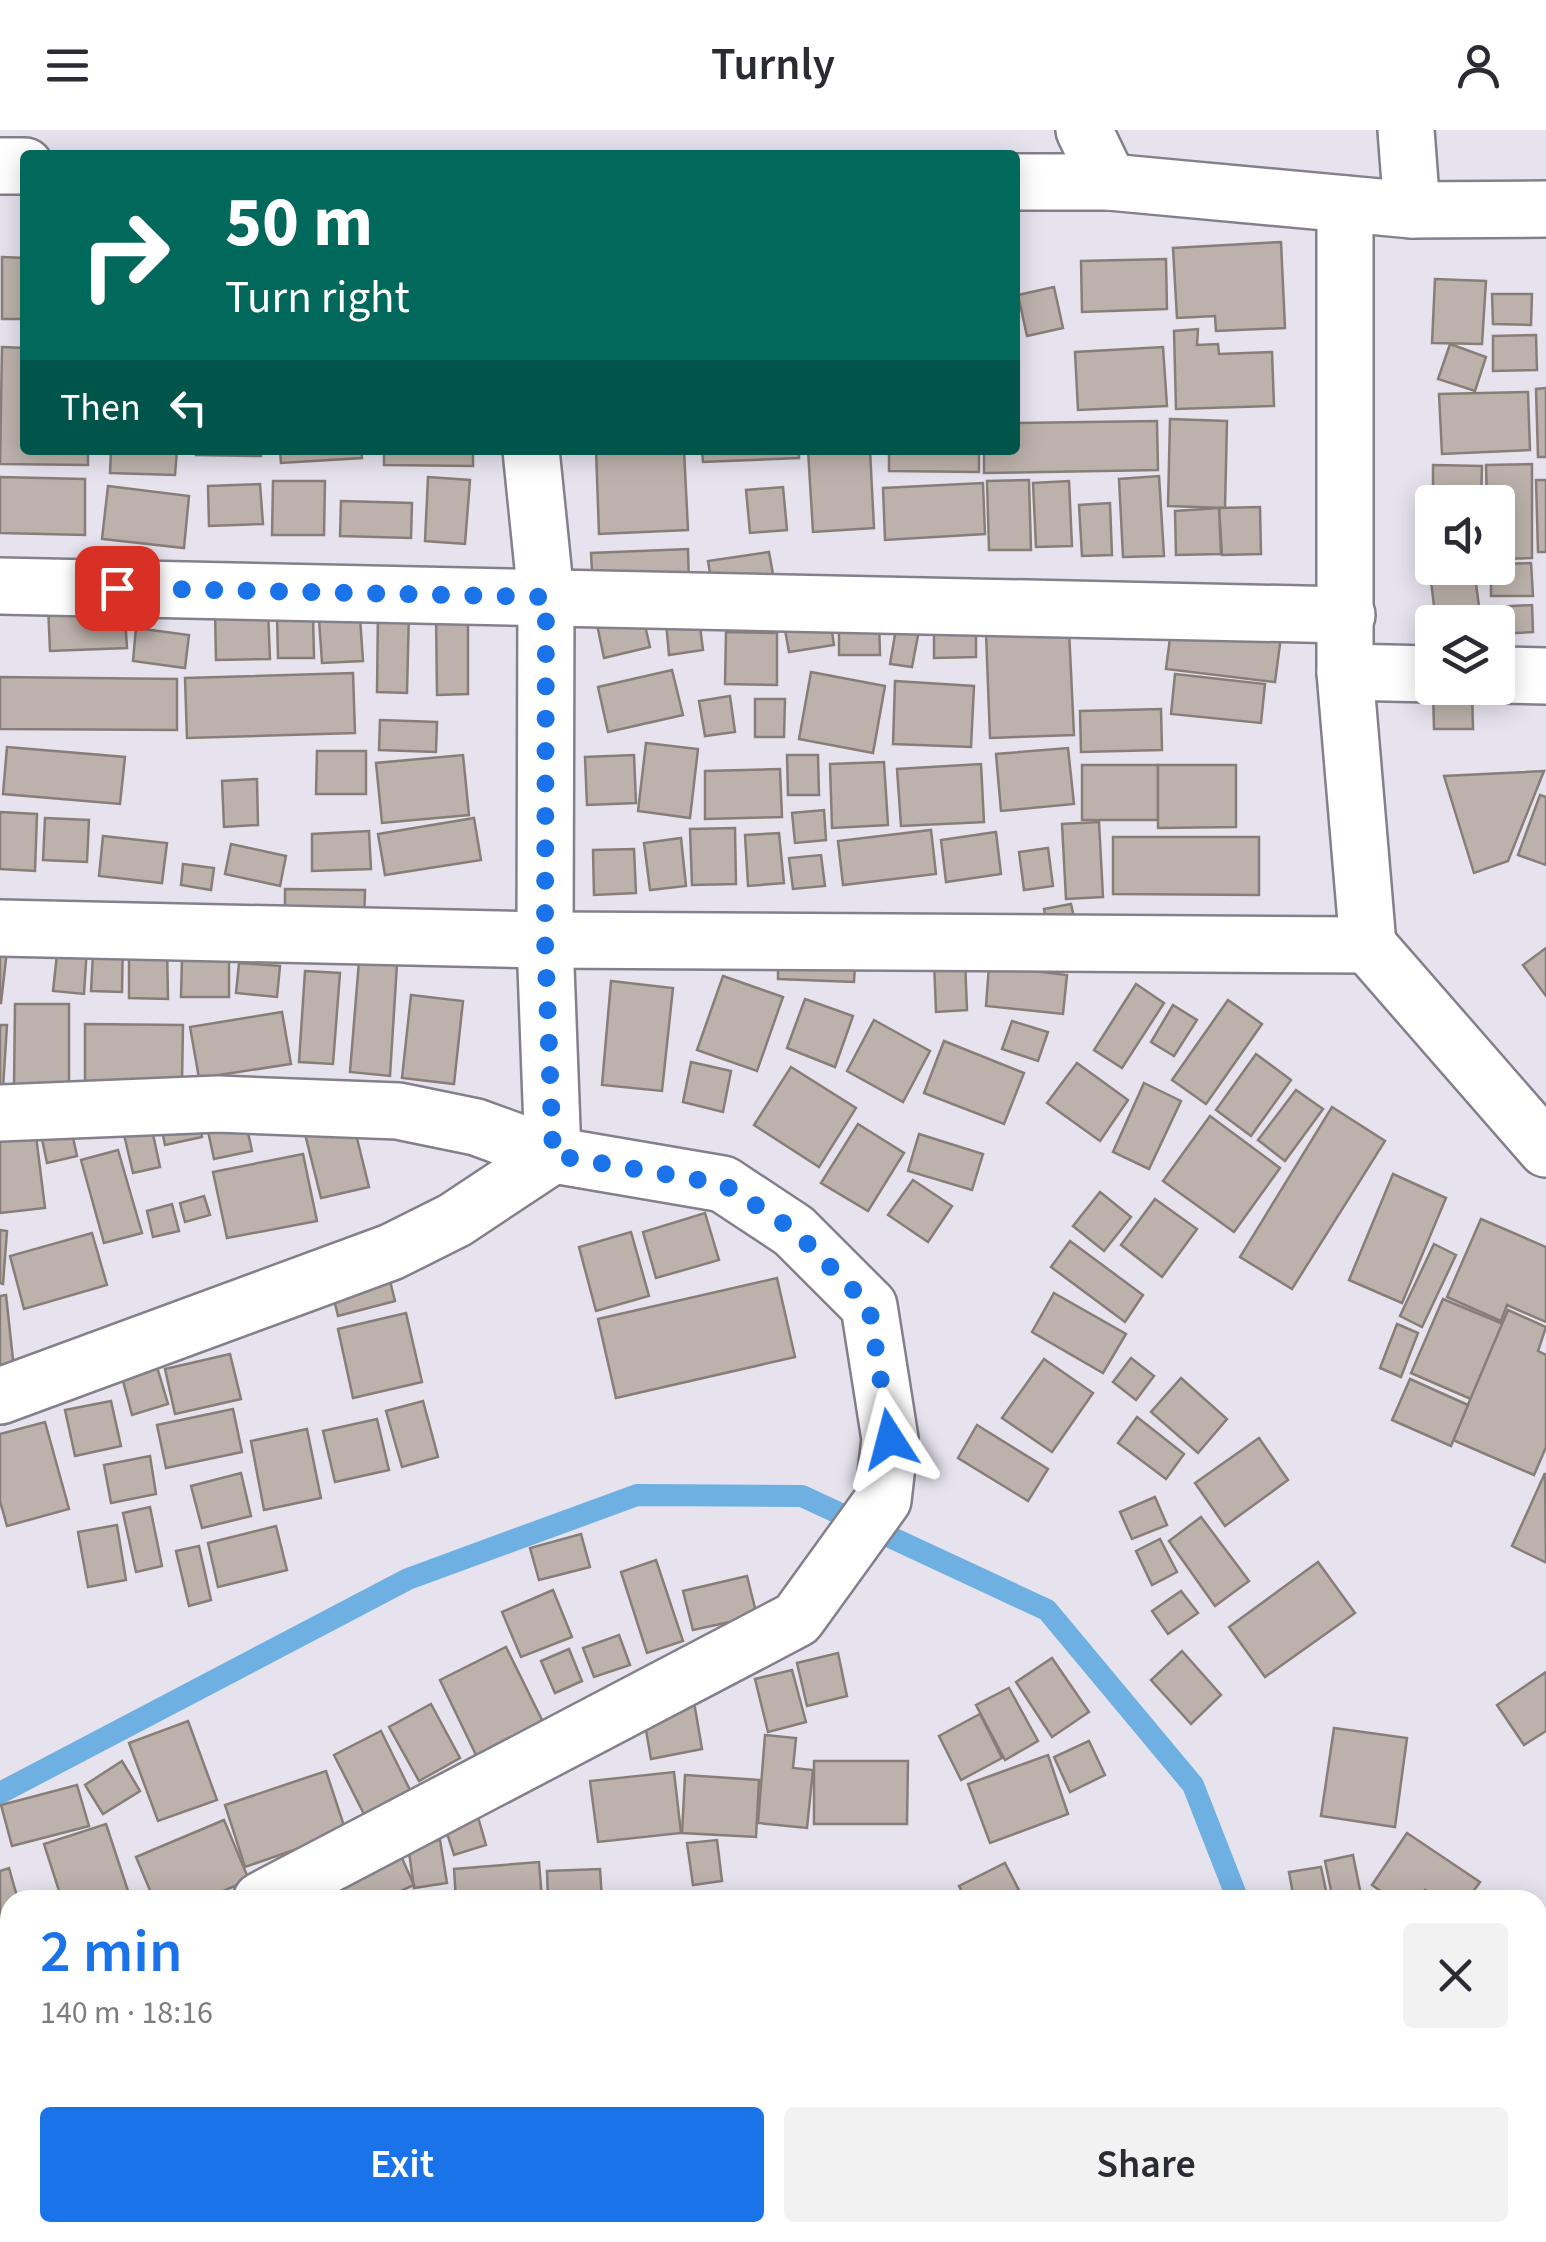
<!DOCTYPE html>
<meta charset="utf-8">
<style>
:root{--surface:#fff;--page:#f2f2f3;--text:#2b2b33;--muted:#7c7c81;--accent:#1a73e8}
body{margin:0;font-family:"Source Sans 3",sans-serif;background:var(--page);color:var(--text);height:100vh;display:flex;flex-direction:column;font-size:38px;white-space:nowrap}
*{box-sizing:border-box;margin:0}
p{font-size:32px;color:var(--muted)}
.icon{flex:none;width:55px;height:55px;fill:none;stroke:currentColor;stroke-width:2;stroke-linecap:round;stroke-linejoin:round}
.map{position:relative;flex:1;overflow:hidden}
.side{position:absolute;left:0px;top:1760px;width:1548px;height:352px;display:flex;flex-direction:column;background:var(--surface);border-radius:30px 30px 0 0;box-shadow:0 5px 25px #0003}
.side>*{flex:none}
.banner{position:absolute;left:20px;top:20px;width:1000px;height:305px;border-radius:10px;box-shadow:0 5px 25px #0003;background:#00695c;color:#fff;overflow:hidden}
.buttons{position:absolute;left:1415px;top:355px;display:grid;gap:20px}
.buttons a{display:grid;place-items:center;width:100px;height:100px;border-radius:10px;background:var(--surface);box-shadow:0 5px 25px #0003;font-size:50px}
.pin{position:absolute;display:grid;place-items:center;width:85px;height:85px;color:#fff;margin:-42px;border-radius:20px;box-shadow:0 5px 15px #0006}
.me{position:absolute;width:110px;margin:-55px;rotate:351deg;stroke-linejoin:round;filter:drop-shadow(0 0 8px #0008)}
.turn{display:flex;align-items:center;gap:35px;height:210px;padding:0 40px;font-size:45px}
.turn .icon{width:130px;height:130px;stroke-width:2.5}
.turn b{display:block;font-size:70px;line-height:85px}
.then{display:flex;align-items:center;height:95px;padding:0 40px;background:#0003;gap:20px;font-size:38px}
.round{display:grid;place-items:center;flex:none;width:105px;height:105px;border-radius:10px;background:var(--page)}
.summary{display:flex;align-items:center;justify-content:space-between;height:170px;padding:0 40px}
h1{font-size:60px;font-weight:600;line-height:75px;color:var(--accent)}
.primary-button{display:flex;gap:20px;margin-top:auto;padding:20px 40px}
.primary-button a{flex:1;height:115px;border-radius:10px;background:var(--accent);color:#fff;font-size:40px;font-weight:600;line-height:115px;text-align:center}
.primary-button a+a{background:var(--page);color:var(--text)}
header{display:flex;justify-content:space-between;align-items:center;height:130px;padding:0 40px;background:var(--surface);font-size:45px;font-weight:600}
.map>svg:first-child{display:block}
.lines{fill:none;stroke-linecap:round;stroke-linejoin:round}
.stream{stroke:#6fb0e3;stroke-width:22}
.building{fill:#bcb2ab;stroke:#887e78;stroke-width:2.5}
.minor-casing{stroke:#83808b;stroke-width:60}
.minor{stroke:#fff;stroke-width:55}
.route{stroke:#1a73e8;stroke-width:18;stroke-dasharray:0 32.4}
</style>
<header><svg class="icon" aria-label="menu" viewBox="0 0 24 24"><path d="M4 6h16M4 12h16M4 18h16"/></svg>Turnly<svg class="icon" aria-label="person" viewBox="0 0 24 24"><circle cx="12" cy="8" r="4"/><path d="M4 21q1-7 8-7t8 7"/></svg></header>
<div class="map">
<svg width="1546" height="2112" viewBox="0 0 1546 2112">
<rect width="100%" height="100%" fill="#e6e3ee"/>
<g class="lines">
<g class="stream">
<polyline points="0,1663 408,1449 637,1365 802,1366 1047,1480 1193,1655 1238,1770"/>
<polyline points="1325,2102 1326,2112"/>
</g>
</g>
<g class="building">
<polygon points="1281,112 1285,198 1216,201 1215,186 1177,188 1173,118"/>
<polygon points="2,127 25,128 25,189 2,189"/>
<polygon points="1166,129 1167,179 1082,182 1081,131"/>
<polygon points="1435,149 1486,151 1482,214 1432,213"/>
<polygon points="1054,157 1063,198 1027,206 1018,165"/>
<polygon points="1492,164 1532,164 1531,195 1493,194"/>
<polygon points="1198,199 1197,215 1218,214 1219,224 1272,222 1274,276 1176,279 1174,201"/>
<polygon points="1536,205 1537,240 1493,241 1493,206"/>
<polygon points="1450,214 1486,227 1475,261 1438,249"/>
<polygon points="2,217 25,218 25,320 88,320 88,335 0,334"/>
<polygon points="1163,217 1167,276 1078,280 1075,222"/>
<polygon points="1546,258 1546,327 1538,327 1536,259"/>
<polygon points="1528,262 1530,320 1442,324 1439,264"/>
<polygon points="1170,289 1227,291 1225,378 1168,376"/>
<polygon points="1157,291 1158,340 984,343 984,320 1015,320 1015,293"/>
<polygon points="111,320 177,320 175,345 110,343"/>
<polygon points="196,320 261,320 261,326 196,325"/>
<polygon points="280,320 361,320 362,328 281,333"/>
<polygon points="384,320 473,320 473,336 384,335"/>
<polygon points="596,320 684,320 688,400 599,404"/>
<polygon points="702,320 799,320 799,328 703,332"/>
<polygon points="808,320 870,320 874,398 813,402"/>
<polygon points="889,320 979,320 979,342 889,341"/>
<polygon points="1532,334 1532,428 1498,429 1498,372 1487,372 1486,335"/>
<polygon points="1433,335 1482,336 1481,372 1433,372"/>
<polygon points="1159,346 1164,426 1123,427 1119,349"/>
<polygon points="0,347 85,349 85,405 0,403"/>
<polygon points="428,347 470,350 465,414 425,411"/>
<polygon points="1029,350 1031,420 989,420 987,351"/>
<polygon points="1536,350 1546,350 1546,422 1538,422"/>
<polygon points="273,351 325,351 324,405 272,405"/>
<polygon points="1069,351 1072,416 1036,417 1033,353"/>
<polygon points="983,353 985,404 885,410 883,358"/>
<polygon points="260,354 263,394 209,396 208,356"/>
<polygon points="108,356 189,366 184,418 102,409"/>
<polygon points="783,357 787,400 750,403 746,360"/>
<polygon points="341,371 412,373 411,408 340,406"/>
<polygon points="1110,373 1112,425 1082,426 1079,375"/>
<polygon points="1260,377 1261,424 1222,425 1219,378"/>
<polygon points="1219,378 1221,424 1176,425 1175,381"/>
<polygon points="688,419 689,455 593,459 591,423"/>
<polygon points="769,422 774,450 713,460 708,431"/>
<polygon points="1531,433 1533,466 1491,466 1491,438 1498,438 1498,434"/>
<polygon points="1474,438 1481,492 1436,492 1430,443"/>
<polygon points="124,472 127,518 50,521 48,475"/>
<polygon points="640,474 650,517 604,528 595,485"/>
<polygon points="1532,475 1533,502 1498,504 1492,477"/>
<polygon points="378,480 409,481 407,563 377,562"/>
<polygon points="215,481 268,481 270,529 216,530"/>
<polygon points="468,484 468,564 437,565 436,485"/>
<polygon points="313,485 314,528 278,528 277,486"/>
<polygon points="1173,485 1282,499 1275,552 1166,539"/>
<polygon points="360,487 363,531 322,533 319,489"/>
<polygon points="898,487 921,490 912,537 890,534"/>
<polygon points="830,488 834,515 789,522 784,494"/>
<polygon points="699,489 703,520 669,525 666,492"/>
<polygon points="839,490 879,490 880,525 839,525"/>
<polygon points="976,496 976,527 934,528 934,497"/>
<polygon points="136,498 189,505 185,538 133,531"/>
<polygon points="1069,500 1074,605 990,608 986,503"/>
<polygon points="726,502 777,503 777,555 725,554"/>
<polygon points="672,540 683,585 608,602 598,557"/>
<polygon points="811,542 885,556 873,623 799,609"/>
<polygon points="353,543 355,603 187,608 185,548"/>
<polygon points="1175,544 1265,554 1261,593 1171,584"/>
<polygon points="0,547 177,549 177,600 0,599"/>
<polygon points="895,551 974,556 971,617 893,614"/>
<polygon points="1433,560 1472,561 1473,599 1434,599"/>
<polygon points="730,566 735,602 705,606 699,571"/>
<polygon points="755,569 785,569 784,607 755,607"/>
<polygon points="1161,579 1162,620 1081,622 1080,581"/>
<polygon points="380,590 437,592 436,622 379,620"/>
<polygon points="646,613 698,619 690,688 638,681"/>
<polygon points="7,617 125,627 120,674 3,664"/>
<polygon points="1068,618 1074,674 1001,681 996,624"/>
<polygon points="317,621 366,621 366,664 316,664"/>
<polygon points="463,625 469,685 382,693 376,633"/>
<polygon points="634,625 636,673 587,675 585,627"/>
<polygon points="787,625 818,625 819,665 788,665"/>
<polygon points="884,632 888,695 832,698 830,634"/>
<polygon points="981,634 984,692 901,696 897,639"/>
<rect x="1082" y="635" width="76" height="55"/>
<polygon points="1158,635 1236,635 1236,697 1158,698"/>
<polygon points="780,639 782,687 705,689 705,641"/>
<polygon points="1544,641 1508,731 1474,743 1444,646"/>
<polygon points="257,649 258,695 224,697 222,651"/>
<polygon points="1540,665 1546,667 1546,735 1518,725"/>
<polygon points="824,680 826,710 795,713 792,683"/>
<polygon points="0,682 37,684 35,741 0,739"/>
<polygon points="45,688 89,690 87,732 43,730"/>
<polygon points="474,688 481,730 385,745 378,704"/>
<polygon points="1099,692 1103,767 1066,769 1062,694"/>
<polygon points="735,698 736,754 692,755 690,699"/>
<polygon points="931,700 936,744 843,755 838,711"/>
<polygon points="369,701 371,739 312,741 312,704"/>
<polygon points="996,702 1001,744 946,752 941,710"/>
<polygon points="779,703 784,753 748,756 745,705"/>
<polygon points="103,706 167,713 162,753 99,746"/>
<polygon points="1113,707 1259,707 1259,765 1113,764"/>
<polygon points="681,708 686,756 650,760 644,713"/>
<polygon points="231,714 286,726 280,756 225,744"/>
<polygon points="1048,718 1053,756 1024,760 1019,722"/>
<polygon points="634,719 636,763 594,765 593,720"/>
<polygon points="821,725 825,756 793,759 789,728"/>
<polygon points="183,734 214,738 211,760 181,755"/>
<polygon points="285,759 365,760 364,796 285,794"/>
<polygon points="1071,774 1075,792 1048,798 1044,779"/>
<polygon points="94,804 123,805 122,862 91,861"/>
<polygon points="58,815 87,817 84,864 53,861"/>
<polygon points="129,816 167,816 168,869 129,868"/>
<polygon points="778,817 856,819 854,852 778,849"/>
<polygon points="1546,818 1546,866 1523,835"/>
<polygon points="0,819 7,820 1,873 0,873"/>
<polygon points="182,828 229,828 229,867 181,867"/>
<polygon points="965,829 967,880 936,882 934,831"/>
<polygon points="359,831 397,834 390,946 350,942"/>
<polygon points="239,833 280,836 277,867 236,863"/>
<polygon points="989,836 1067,845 1063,884 986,876"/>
<polygon points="305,841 340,843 333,934 299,932"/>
<polygon points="723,846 783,867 757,941 697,920"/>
<polygon points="611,851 673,858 662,961 602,955"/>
<polygon points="1136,854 1164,873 1122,938 1094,920"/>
<polygon points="411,865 463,871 454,954 402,948"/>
<polygon points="805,869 853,886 835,937 787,918"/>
<polygon points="1228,870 1262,894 1206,974 1172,950"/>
<polygon points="15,874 69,874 69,957 14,957"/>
<polygon points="1173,875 1197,890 1174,926 1151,912"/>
<polygon points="282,882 291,934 199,948 190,897"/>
<polygon points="874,890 930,921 903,972 847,941"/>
<polygon points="1012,891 1048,902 1038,931 1002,919"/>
<polygon points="85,894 183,895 182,952 85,951"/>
<polygon points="0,895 7,895 3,958 0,958"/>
<polygon points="944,911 1024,943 1004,994 924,963"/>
<polygon points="1256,924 1291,950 1251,1006 1216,980"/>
<polygon points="691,932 731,941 723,982 683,972"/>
<polygon points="1077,933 1128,970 1100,1011 1047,973"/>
<polygon points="791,937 856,978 819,1037 754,995"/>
<polygon points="1144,953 1181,971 1149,1039 1113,1022"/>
<polygon points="1296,960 1323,979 1285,1031 1258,1010"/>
<polygon points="1332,977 1385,1011 1292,1159 1240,1127"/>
<polygon points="197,982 202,1007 165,1015 160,991"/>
<polygon points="244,984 252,1021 214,1029 206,992"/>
<polygon points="1210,986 1280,1038 1234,1102 1163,1051"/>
<polygon points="352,988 369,1057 321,1068 304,1000"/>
<polygon points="69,989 77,1026 47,1033 39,995"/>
<polygon points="150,990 160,1037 133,1043 122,996"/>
<polygon points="858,994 904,1023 868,1081 821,1053"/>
<polygon points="919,1004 983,1024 972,1060 908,1041"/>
<polygon points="36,1006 45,1078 0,1083 0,1011"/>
<polygon points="118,1020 142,1103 104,1113 81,1030"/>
<polygon points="303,1024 317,1091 227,1108 213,1042"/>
<polygon points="1393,1044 1446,1068 1402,1173 1349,1150"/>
<polygon points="913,1050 952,1076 928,1112 888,1085"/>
<polygon points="1100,1062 1131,1087 1104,1121 1073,1096"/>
<polygon points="204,1066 210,1085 185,1092 180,1073"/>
<polygon points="1155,1069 1197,1099 1162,1147 1121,1115"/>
<polygon points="172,1074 179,1101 153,1107 147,1081"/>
<polygon points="705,1083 719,1130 656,1148 643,1102"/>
<polygon points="1481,1089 1546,1117 1546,1192 1507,1175 1501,1191 1447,1167"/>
<polygon points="0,1100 7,1101 3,1154 0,1153"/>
<polygon points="631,1102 649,1166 596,1181 579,1117"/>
<polygon points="92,1103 107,1155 24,1179 10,1126"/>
<polygon points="1070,1111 1143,1165 1125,1192 1051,1137"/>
<polygon points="1434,1114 1456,1125 1422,1197 1400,1186"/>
<polygon points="388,1143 395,1171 338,1186 331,1157"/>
<polygon points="777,1148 795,1227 616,1268 598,1189"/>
<polygon points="1054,1163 1126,1204 1103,1243 1032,1202"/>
<polygon points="6,1165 16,1257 0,1258 0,1166"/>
<polygon points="1443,1169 1503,1194 1471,1269 1411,1243"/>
<polygon points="1508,1180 1546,1197 1538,1221 1546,1225 1546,1317 1534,1345 1453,1310"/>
<polygon points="406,1183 422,1252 353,1268 338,1199"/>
<polygon points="1397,1194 1418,1203 1401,1247 1380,1238"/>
<polygon points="230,1224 241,1269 175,1284 165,1239"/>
<polygon points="1131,1228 1154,1246 1136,1270 1113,1252"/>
<polygon points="1044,1229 1093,1263 1052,1322 1002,1288"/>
<polygon points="157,1237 168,1274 132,1285 122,1247"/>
<polygon points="1181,1248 1227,1289 1198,1323 1151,1282"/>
<polygon points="1410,1249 1468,1275 1451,1316 1392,1290"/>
<polygon points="111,1271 121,1316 75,1326 65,1280"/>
<polygon points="423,1271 438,1327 402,1337 386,1281"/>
<polygon points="233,1279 242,1322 166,1338 157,1295"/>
<polygon points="1137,1287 1184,1324 1166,1349 1118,1313"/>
<polygon points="377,1289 389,1340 335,1352 323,1301"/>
<polygon points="45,1292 69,1379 7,1396 0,1371 0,1304"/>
<polygon points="977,1295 1048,1339 1028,1371 958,1328"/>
<polygon points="307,1299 321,1368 264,1380 251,1311"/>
<polygon points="1259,1308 1288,1350 1225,1396 1195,1353"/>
<polygon points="150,1326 156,1364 111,1373 104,1335"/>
<polygon points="241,1343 251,1386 202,1398 191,1356"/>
<polygon points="1545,1343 1546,1430 1545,1432 1512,1416"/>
<polygon points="1155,1367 1167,1395 1132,1409 1120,1382"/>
<polygon points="150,1377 162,1436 136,1442 123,1383"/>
<polygon points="1201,1387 1249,1451 1215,1476 1169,1411"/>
<polygon points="117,1395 126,1450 88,1457 78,1402"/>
<polygon points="276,1396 287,1440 218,1457 208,1413"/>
<polygon points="581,1404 590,1437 539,1450 530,1418"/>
<polygon points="1160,1409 1177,1442 1152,1455 1136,1421"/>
<polygon points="199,1416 211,1470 189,1476 176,1421"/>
<polygon points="656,1430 683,1511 647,1523 621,1442"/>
<polygon points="1318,1432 1355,1483 1265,1547 1229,1497"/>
<polygon points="747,1446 757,1486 693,1500 683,1461"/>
<polygon points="553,1460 572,1507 521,1527 502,1482"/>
<polygon points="1181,1461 1198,1483 1168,1504 1152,1481"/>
<polygon points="619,1505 630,1535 594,1547 583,1518"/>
<polygon points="506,1517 544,1594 477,1627 440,1550"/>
<polygon points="569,1519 582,1551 555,1563 541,1531"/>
<polygon points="1182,1521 1221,1565 1191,1594 1151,1550"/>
<polygon points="838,1523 847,1566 807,1576 797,1533"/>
<polygon points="1052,1528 1089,1582 1052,1607 1016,1552"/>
<polygon points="792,1540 806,1592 768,1602 755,1549"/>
<polygon points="1546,1542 1546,1601 1524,1615 1497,1575"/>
<polygon points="1009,1558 1038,1611 1005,1630 976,1575"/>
<polygon points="694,1572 702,1619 651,1629 643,1583"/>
<polygon points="431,1574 460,1628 419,1651 389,1597"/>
<polygon points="980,1584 1002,1628 961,1650 939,1606"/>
<polygon points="188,1591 217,1670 158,1691 129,1613"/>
<polygon points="1334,1598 1407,1608 1395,1697 1321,1686"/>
<polygon points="381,1601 410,1660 364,1684 334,1625"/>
<polygon points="765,1605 796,1608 793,1638 813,1640 807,1698 758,1693"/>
<polygon points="1089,1611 1105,1645 1070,1662 1054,1627"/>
<polygon points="1048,1625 1068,1684 990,1713 968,1654"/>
<polygon points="122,1631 140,1661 103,1684 85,1655"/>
<polygon points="814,1631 908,1631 907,1694 814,1694"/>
<polygon points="326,1641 346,1702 245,1737 225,1675"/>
<polygon points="674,1642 681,1703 598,1712 590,1651"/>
<polygon points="685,1645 759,1650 756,1707 682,1703"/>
<polygon points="77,1655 89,1696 12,1716 1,1675"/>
<polygon points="478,1687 486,1715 454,1725 445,1697"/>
<polygon points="224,1690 249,1750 202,1770 154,1770 136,1727"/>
<polygon points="106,1694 131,1770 62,1770 44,1714"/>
<polygon points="1407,1703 1480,1752 1467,1770 1440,1770 1425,1760 1418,1770 1393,1770 1372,1755"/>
<polygon points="440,1710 447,1753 414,1758 408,1715"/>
<polygon points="717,1710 722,1751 693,1755 687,1713"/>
<polygon points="396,1715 414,1755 381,1770 320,1770"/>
<polygon points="1353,1725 1362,1770 1333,1770 1325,1731"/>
<polygon points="539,1732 542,1770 456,1770 454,1739"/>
<polygon points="1005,1733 1024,1770 966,1770 959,1756"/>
<polygon points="1321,1737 1328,1770 1294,1770 1289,1742"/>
<polygon points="9,1738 18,1770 10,1770 10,1830 0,1833 0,1741"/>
<polygon points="600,1739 602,1770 548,1770 547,1741"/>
<polygon points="619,1765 673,1770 619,1770"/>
<polygon points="1546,1826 1546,1849 1538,1833"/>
<polygon points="10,1908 10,1944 0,1946 0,1910"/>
<polygon points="10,1948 10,1994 0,1997 0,1950"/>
<polygon points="10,2073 10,2102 27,2102 29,2112 0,2112 0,2075"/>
<polygon points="30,2102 101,2102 103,2112 32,2112"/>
<polygon points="120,2102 150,2102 153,2112 105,2112 104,2107"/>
<polygon points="211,2102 256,2102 258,2112 213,2112"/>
<polygon points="259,2102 310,2102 312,2112 261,2112"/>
<polygon points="313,2102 409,2102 364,2112 315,2112"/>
<polygon points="425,2102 470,2102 472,2112 427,2112"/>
<polygon points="472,2102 531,2102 533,2112 474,2112"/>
<polygon points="676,2102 746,2102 749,2112 663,2112 661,2106"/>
<polygon points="752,2102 791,2102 793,2112 754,2112"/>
<polygon points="862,2102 969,2102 971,2112 864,2112"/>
<polygon points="1043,2102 1109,2102 1111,2112 1006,2112"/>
<polygon points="1132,2102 1167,2102 1169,2112 1133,2112"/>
<polygon points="1418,2102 1451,2102 1451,2104 1420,2111"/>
<polygon points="423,2103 425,2112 386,2112"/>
</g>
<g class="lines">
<defs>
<g id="minor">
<polyline points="1084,0 1109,52"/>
<polyline points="1406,0 1412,80"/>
<polyline points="0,36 25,36"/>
<polyline points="1015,52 1109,52 1412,80 1546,79"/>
<polyline points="1345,74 1345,542 1368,815 1546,1019"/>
<polyline points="0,456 1347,485"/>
<polyline points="1345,542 1432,544"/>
<polyline points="1498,545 1546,546"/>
<polyline points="0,798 545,810 1368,815"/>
<polyline points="0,983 218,974 398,981 476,997 553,1025 723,1054 794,1101 869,1176 890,1309 883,1370 797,1489 261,1770"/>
<polyline points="0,1266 391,1122 455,1090 553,1025 545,810 546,467 531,320"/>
<polyline points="0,1855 10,1854"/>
<polyline points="996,2102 997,2112"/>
</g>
</defs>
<use href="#minor" class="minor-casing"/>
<use href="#minor" class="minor"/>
</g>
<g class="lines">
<polyline class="route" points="117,458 546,467 545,810 553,1025 723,1054 794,1100 869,1176 890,1309"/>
</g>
</svg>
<div class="buttons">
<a><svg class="icon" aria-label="sound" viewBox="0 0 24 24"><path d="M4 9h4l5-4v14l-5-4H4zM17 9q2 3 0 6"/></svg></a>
<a><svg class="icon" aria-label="layers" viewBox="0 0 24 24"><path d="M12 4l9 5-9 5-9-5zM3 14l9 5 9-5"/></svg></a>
</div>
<div class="pin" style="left:117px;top:458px;background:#d93025"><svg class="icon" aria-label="arrive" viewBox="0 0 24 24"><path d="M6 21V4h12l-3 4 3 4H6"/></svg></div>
<svg class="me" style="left:890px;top:1309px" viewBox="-20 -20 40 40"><path d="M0-17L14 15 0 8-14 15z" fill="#1a73e8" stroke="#fff" stroke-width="4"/></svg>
<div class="banner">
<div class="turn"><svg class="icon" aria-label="right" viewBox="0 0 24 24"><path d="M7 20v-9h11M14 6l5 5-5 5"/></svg><div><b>50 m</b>Turn right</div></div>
<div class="then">Then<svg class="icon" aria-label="left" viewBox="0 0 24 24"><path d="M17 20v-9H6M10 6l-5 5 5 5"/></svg></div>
</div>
<section class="side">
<div class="summary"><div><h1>2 min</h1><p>140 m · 18:16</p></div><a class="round"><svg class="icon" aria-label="close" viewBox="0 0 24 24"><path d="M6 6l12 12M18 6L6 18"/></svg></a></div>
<div class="primary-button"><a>Exit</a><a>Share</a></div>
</section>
</div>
